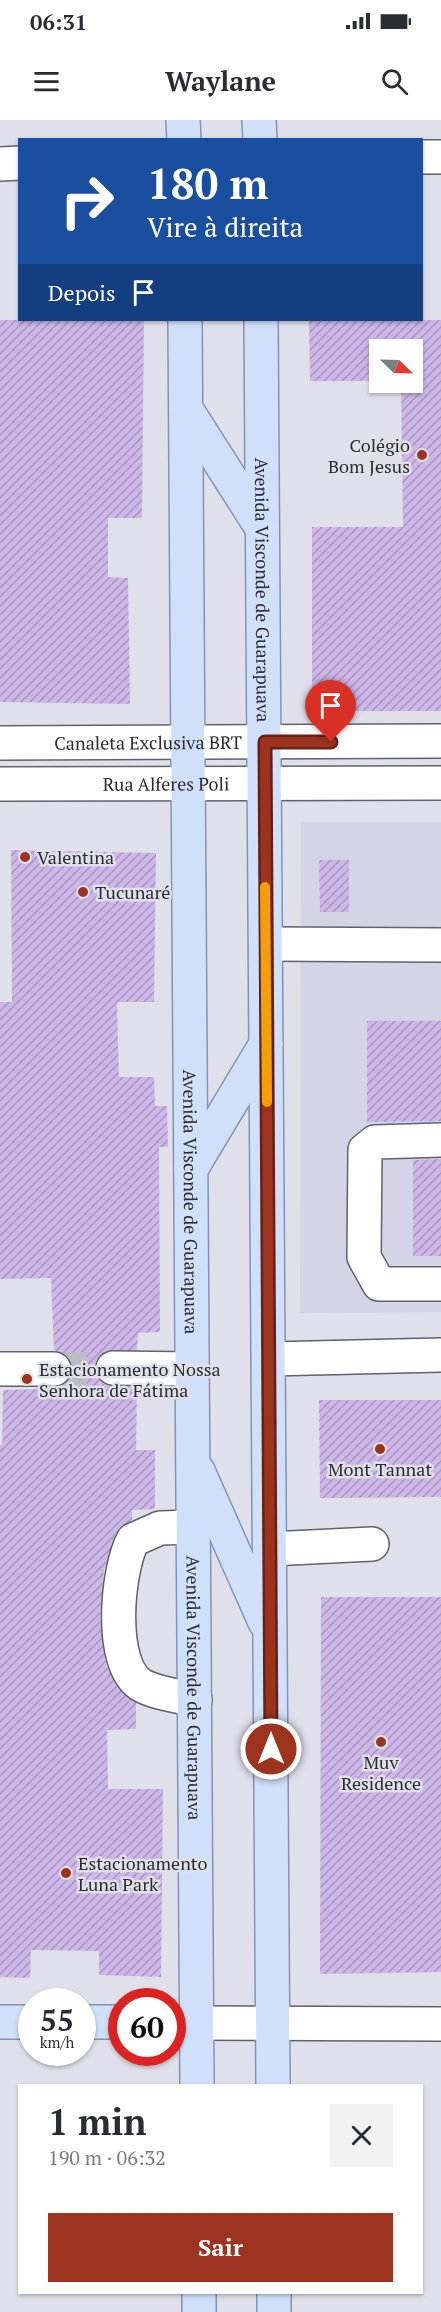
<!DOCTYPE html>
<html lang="pt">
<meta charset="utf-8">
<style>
:root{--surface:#fff;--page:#f2f2f3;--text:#2b2b33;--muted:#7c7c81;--accent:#9c331e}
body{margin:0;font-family:"PT Serif",serif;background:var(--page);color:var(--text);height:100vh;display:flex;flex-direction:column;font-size:22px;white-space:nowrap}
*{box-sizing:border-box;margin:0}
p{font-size:20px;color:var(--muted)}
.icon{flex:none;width:33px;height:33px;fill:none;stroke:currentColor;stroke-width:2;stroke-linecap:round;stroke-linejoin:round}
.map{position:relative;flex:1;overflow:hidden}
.details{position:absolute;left:18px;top:1964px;width:405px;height:210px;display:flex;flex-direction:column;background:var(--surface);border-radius:0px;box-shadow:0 2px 4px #0004}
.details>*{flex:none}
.hud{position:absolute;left:18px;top:18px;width:405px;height:183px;border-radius:0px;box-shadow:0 2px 4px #0004;background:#1a4fa0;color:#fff;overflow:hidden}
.needle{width:39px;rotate:113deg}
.buttons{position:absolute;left:369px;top:219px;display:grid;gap:12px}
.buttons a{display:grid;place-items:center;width:54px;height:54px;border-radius:0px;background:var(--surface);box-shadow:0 2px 4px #0004;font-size:30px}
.speed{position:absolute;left:18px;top:1868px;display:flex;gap:12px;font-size:30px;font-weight:700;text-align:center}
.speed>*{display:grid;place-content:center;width:78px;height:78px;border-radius:50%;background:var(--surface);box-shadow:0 2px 4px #0004;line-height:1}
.speed small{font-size:15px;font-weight:400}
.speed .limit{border:9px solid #d22;background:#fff;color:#111}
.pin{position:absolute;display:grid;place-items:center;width:51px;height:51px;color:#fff;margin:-62px -26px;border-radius:50% 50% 50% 0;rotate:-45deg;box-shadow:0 0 6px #0007}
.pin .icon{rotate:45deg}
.me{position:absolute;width:66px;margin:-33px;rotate:0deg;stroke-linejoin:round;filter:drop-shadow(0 0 4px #0008)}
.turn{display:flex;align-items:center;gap:21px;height:126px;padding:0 30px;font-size:27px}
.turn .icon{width:78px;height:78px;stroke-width:2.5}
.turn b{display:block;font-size:42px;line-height:51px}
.then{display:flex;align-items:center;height:57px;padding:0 30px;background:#0003;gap:12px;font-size:22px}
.round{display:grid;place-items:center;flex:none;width:63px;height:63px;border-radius:0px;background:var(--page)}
.summary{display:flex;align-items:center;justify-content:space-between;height:102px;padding:0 30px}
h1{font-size:36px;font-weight:800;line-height:45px}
.primary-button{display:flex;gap:12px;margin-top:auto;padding:12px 30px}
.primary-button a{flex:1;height:69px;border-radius:0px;background:var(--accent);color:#fff;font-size:24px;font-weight:800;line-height:69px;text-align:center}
.status{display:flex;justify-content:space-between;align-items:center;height:42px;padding:0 30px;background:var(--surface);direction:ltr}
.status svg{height:16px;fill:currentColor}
header{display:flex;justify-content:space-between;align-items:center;height:78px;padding:0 30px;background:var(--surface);font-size:27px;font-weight:800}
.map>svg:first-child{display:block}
.built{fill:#d3d5e6}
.building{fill:url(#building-hatch)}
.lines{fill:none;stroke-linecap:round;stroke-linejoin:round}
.minor-tunnel{stroke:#bbbcc5;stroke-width:33;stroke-dasharray:33 16;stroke-linecap:butt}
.minor-casing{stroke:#60616a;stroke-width:36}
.major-casing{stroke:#8394b2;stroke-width:36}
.minor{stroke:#fff;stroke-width:33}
.major{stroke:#d0e0fb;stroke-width:33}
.route-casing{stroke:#652114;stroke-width:15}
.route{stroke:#9c331e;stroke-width:10}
.slow{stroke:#f59e0b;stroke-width:10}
.poi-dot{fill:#9c331e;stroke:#dfe0ea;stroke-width:2}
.labels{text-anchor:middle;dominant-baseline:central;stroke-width:5;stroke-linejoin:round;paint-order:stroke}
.poi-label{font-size:18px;fill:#2d2d31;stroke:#dfe0ea;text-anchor:start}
.street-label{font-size:18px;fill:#2d2d31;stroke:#dfe0ea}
</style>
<div class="status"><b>06:31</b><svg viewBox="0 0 49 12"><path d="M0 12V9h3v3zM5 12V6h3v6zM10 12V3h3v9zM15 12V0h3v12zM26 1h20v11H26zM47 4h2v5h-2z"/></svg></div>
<header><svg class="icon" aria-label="menu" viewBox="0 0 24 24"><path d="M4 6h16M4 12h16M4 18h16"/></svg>Waylane<svg class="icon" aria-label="search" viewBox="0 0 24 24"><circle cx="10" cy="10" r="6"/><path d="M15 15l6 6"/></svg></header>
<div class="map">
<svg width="441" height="2192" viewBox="0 0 441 2192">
<defs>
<pattern id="building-hatch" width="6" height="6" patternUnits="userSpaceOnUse" patternTransform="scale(1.5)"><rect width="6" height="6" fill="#cdb7e9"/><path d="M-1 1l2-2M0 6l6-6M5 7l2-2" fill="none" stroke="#a795bd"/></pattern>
</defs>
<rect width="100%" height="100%" fill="#dfe0ea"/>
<polygon class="built" points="301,702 441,702 441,1192 300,1193"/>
<g class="building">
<polygon points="0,200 144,200 142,398 108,398 108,457 128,458 130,584 0,582"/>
<polygon points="309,200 441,200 441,591 335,591 312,578 312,407 403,407 401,262 412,262 412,230 380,230 380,261 310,261"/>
<polygon points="11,730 156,733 154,882 117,882 119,957 154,957 155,986 167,986 168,1027 159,1027 160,1212 138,1213 137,1230 104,1231 97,1239 94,1248 97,1258 104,1264 137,1267 136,1330 155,1330 155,1389 132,1390 132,1400 116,1413 104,1450 100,1497 106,1545 117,1567 136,1583 136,1609 107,1610 108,1669 163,1669 161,1857 99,1855 99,1831 31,1830 30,1858 0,1857 0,1325 2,1325 3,1270 55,1269 70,1259 73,1250 70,1239 63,1233 54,1230 51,1158 0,1159 0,882 12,882"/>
<polygon points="319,740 349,740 349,792 320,792"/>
<polygon points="367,901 441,901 441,1001 367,1002"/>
<polygon points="441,1039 441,1136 413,1136 413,1040"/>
<polygon points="319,1280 441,1280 441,1377 320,1378"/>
<polygon points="321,1477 441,1477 441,1852 320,1854"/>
</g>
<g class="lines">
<polyline class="minor-tunnel" points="54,1249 113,1248"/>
<defs>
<g id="minor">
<polyline points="422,37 441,37"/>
<polyline points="0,44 20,43"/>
<path id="s1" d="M0,623L441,621"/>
<path id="s2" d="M0,664L441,663"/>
<polyline points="266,824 441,825"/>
<polyline points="441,1020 375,1022 365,1030 364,1137 379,1164 441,1164"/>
<polyline points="269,1239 441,1235"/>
<polyline points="113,1248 192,1249"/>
<polyline points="0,1249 54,1249"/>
<path d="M194,1407L160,1408L133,1420C117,1450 108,1544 141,1565C155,1573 179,1576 195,1580"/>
<polyline points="270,1429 372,1424"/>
<polyline points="196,1903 441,1904"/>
</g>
<g id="major">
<polyline points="183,0 184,20"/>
<polyline points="259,0 260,20"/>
<path id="s3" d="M185,200L197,1965"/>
<path id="s4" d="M261,200L273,1965"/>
<polyline points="186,289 262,408"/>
<polyline points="191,1049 266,924"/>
<polyline points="198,1351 265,1502"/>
<polyline points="0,1902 32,1902"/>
<polyline points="82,1902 122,1902"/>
<polyline points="199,2172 199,2192"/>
<polyline points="274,2172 274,2192"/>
</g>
</defs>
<use href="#minor" class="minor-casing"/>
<use href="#major" class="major-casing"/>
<use href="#minor" class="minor"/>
<use href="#major" class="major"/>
</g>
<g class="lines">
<defs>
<polyline id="route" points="271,1629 265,622 331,622"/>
</defs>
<use href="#route" class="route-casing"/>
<use href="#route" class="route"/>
<polyline class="slow" points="265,767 267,982"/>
</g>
<g class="poi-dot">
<circle cx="422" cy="335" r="6"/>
<circle cx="25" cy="737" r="6"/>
<circle cx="83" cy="772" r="6"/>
<circle cx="27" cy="1259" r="6"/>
<circle cx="380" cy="1329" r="6"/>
<circle cx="381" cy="1622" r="6"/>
<circle cx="66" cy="1753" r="6"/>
</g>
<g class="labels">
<g class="poi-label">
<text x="410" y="325" text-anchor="end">Colégio<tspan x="410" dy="21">Bom Jesus</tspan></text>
<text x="37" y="737">Valentina</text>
<text x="95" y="772">Tucunaré</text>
<text x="39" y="1249">Estacionamento Nossa<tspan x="39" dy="21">Senhora de Fátima</tspan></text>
<text x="380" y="1349" text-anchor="middle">Mont Tannat</text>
<text x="381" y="1642" text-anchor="middle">Muv<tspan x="381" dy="21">Residence</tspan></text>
<text x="78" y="1743">Estacionamento<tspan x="78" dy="21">Luna Park</tspan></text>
</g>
<g class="street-label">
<text stroke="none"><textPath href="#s4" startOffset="270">Avenida Visconde de Guarapuava</textPath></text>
<text stroke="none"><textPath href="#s1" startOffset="148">Canaleta Exclusiva BRT</textPath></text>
<text stroke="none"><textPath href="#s2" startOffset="166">Rua Alferes Poli</textPath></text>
<text stroke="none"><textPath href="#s3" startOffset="882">Avenida Visconde de Guarapuava</textPath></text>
<text stroke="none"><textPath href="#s3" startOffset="1368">Avenida Visconde de Guarapuava</textPath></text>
</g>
</g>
</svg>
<div class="buttons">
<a><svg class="needle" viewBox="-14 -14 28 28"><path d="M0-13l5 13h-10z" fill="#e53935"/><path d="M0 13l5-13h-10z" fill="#7c7c81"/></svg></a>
</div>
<div class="speed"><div>55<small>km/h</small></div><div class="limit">60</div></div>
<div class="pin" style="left:331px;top:622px;background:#d93025"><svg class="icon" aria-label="arrive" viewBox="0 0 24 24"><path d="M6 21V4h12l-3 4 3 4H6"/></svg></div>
<svg class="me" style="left:271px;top:1629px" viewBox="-20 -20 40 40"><circle r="17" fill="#9c331e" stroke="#fff" stroke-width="3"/><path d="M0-11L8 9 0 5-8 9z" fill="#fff"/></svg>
<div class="hud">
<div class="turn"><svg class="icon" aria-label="right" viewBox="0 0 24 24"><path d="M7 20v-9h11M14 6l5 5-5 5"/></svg><div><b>180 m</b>Vire à direita</div></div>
<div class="then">Depois<svg class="icon" aria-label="arrive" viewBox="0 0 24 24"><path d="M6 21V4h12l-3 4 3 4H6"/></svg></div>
</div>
<section class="details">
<div class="summary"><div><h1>1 min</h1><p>190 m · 06:32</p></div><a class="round"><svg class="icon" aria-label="close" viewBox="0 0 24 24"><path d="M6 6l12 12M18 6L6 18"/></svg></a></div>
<div class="primary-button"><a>Sair</a></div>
</section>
</div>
